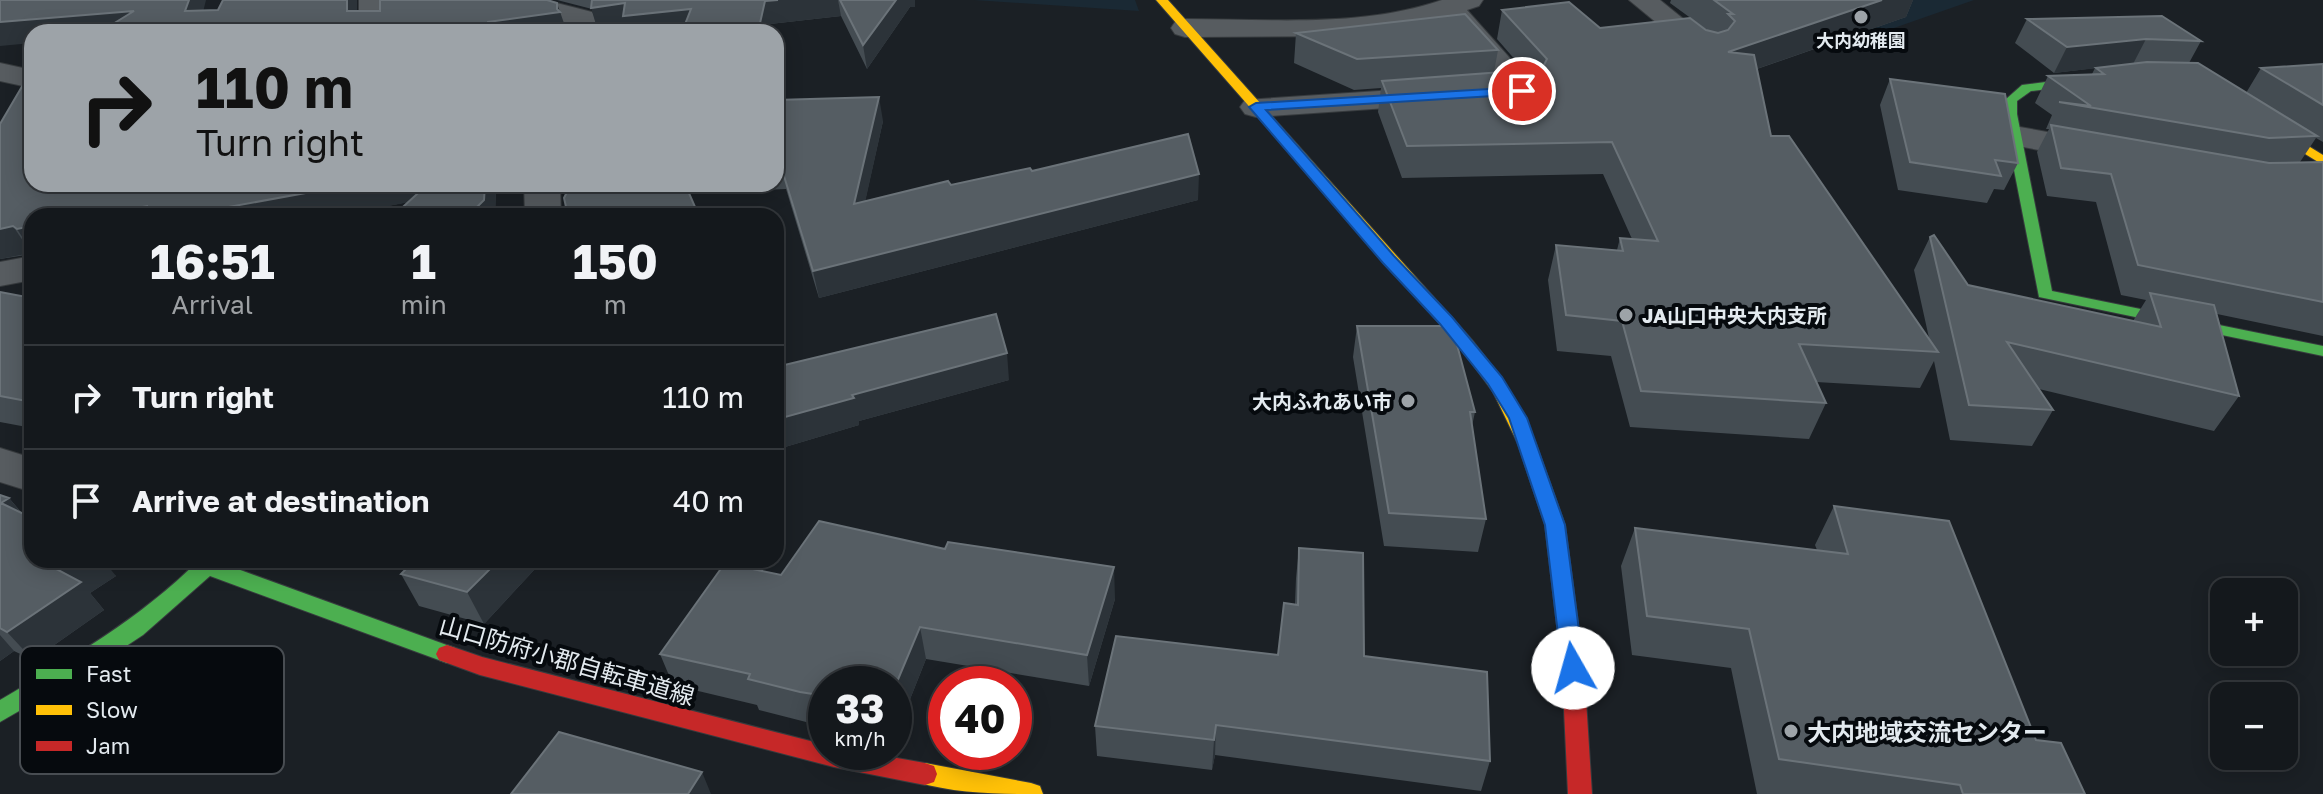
<!DOCTYPE html>
<meta charset="utf-8">
<style>
:root{--surface:#14181c;--page:#1d2125;--text:#f1f3f6;--muted:#9da0a3;--line:#33373b}
body{margin:0;font-family:"Golos Text","Noto Sans JP",sans-serif;background:var(--page);color:var(--text);height:100vh;display:flex;flex-direction:column;font-size:30px;white-space:nowrap}
*{box-sizing:border-box;margin:0}
p{font-size:26px;color:var(--muted)}
.icon{flex:none;width:44px;height:44px;fill:none;stroke:currentColor;stroke-width:2;stroke-linecap:round;stroke-linejoin:round}
.map{position:relative;flex:1;overflow:hidden}
.panel{position:absolute;left:24px;top:208px;width:760px;height:360px;display:flex;flex-direction:column;background:var(--surface);border-radius:24px;box-shadow:0 4px 20px #0003,0 0 0 2px var(--line)}
.panel>*{flex:none}
.guide{position:absolute;left:24px;top:24px;width:760px;height:168px;border-radius:24px;box-shadow:0 4px 20px #0003,0 0 0 2px var(--line);background:#9da3a8;color:#111;overflow:hidden}
.buttons{position:absolute;left:2210px;top:578px;display:grid;gap:16px}
.buttons a{display:grid;place-items:center;width:88px;height:88px;border-radius:16px;background:var(--surface);box-shadow:0 4px 20px #0003,0 0 0 2px var(--line);font-size:40px}
.speed{position:absolute;left:808px;top:666px;display:flex;gap:16px;font-size:40px;font-weight:700;text-align:center}
.speed>*{display:grid;place-content:center;width:104px;height:104px;border-radius:50%;background:var(--surface);box-shadow:0 4px 20px #0003,0 0 0 2px var(--line);line-height:1}
.speed small{font-size:20px;font-weight:400}
.speed .limit{border:12px solid #d22;background:#fff;color:#111}
.pin{position:absolute;display:grid;place-items:center;width:68px;height:68px;color:#fff;margin:-34px;border:4px solid #fff;border-radius:50%;box-shadow:0 2px 8px #0007}
.me{position:absolute;width:88px;margin:-44px;rotate:353deg;stroke-linejoin:round;filter:drop-shadow(0 0 6px #0008)}
.turn{display:flex;align-items:center;gap:28px;height:168px;padding:0 40px;font-size:36px}
.turn .icon{width:104px;height:104px;stroke-width:2.5}
.turn b{display:block;font-size:56px;line-height:68px}
.eta{display:flex;justify-content:space-evenly;align-items:center;height:136px;text-align:center}
.eta b{font-size:48px;font-weight:700;line-height:56px}
ul{padding:0;list-style:none}
li{display:flex;align-items:center;gap:24px;height:104px;padding:0 40px;border-top:2px solid var(--line)}
li div{flex:1}
li b{display:block;font-size:30px}
li em{font-style:normal}
.map>svg:first-child{display:block}
.built{fill:#1a2934}
.lines{fill:none;stroke-linecap:round;stroke-linejoin:round}
.street-casing{stroke:#373b3e;stroke-width:2}
.fast-casing{stroke:#373b3e;stroke-width:2}
.slow-casing{stroke:#373b3e;stroke-width:2}
.jam-casing{stroke:#373b3e;stroke-width:2}
.street{fill:#575c60;fill-rule:evenodd}
.fast{fill:#4caf50;fill-rule:evenodd}
.slow{fill:#ffc107;fill-rule:evenodd}
.jam{fill:#c62828;fill-rule:evenodd}
.wall{fill:#444c52}
.shaded-wall{fill:#2c3339}
.building{fill:#555d63;stroke:#6b7379;stroke-width:2}
.route{fill:#1a73e8;stroke:#114b97;stroke-width:2}
.poi-dot{fill:#9da3a8;stroke:#060a0e;stroke-width:3}
.labels{text-anchor:middle;dominant-baseline:central;stroke-width:8;stroke-linejoin:round;paint-order:stroke}
.far-poi-label{font-size:18px;font-weight:bold;fill:#e3eaef;stroke:#060a0e}
.poi-label{font-size:20px;font-weight:bold;fill:#e3eaef;stroke:#060a0e;text-anchor:start}
.near-street-label{font-size:24px;fill:#e3eaef;stroke:#060a0e}
.near-poi-label{font-size:24px;font-weight:bold;fill:#e3eaef;stroke:#060a0e;text-anchor:start}
.key{fill:#060a0e;stroke:#484d52;stroke-width:2}
.key-label{font-size:22px;fill:#e3eaef}
</style>
<div class="map">
<svg width="2323" height="794" viewBox="0 0 2323 794">
<rect width="100%" height="100%" fill="#1b2025"/>
<g class="built">
<polygon points="974,0 1135,0 1139,11"/>
<polygon points="1761,0 1974,0 1854,42 1790,17"/>
</g>
<g class="lines">
<defs>
<g id="street">
<rect x="359" y="0" width="28" height="32"/>
<polygon points="499,0 545,0 592,12 596,18 595,32 567,32 567,23 503,6"/>
<path d="M1442,0H1483L1479,6L1467,10L1533,84L1538,91L1533,98L1256,117L1245,114L1240,107L1245,100L1499,83L1443,18L1365,36L1185,37L1175,34L1171,28L1175,22L1185,19C1271,19 1360,28 1442,0Z"/>
<polygon points="1629,0 1660,0 1723,51 1718,57 1708,60 1698,57"/>
<polygon points="0,63 32,70 32,88 0,81"/>
<polygon points="2014,126 2103,142 2115,145 2120,152 2115,159 2103,162 2002,143 1997,136 2002,129"/>
<polygon points="524,184 560,184 561,216 525,216"/>
<polygon points="32,256 32,280 0,286 0,262"/>
<polygon points="0,448 32,458 32,492 0,482"/>
</g>
<g id="fast">
<polygon points="2101,75 2107,79 2105,82 2031,91 2017,101 2017,114 2052,291 2323,346 2323,356 2039,297 2003,114 2005,100 2022,85"/>
<path d="M199,560H213L455,648L458,654L455,660L447,663L210,576L143,635L90,670L0,722V700C71,658 140,619 199,560Z"/>
</g>
<g id="slow">
<path d="M1156,0H1168L1472,340C1499,373 1520,405 1536,444L1534,448H1520L1493,392L1460,347Z"/>
<polygon points="2258,115 2323,155 2323,165 2253,122 2253,116"/>
<path d="M925,763L1031,783L1040,786L1043,794C1001,794 957,794 916,782L913,774L916,766Z"/>
</g>
<g id="jam">
<polygon points="1527,438 1536,444 1565,525 1584,668 1592,794 1568,794 1562,668 1545,525 1518,444"/>
<polygon points="447,645 482,657 826,745 826,752 863,752 925,763 934,766 937,774 934,782 925,785 834,767 480,675 439,660 436,654 439,648"/>
</g>
</defs>
<use href="#street" class="street-casing"/>
<use href="#fast" class="fast-casing"/>
<use href="#slow" class="slow-casing"/>
<use href="#jam" class="jam-casing"/>
<use href="#street" class="street"/>
<use href="#fast" class="fast"/>
<use href="#slow" class="slow"/>
<use href="#jam" class="jam"/>
</g>
<g class="wall">
<polygon points="557,0 915,0 915,7 910,7 867,69 841,16 770,24 768,32 628,32 626,27 598,31 592,9"/>
<polygon points="1671,0 1913,0 1906,17 1757,69 1771,136 1929,338 1914,270 1930,237 1968,285 2133,321 2146,300 2121,295 2096,202 2047,196 2037,152 2049,129 2046,129 2052,115 2035,103 2048,76 2092,74 2095,68 2054,73 2015,43 2027,19 2201,41 2189,63 2246,93 2261,68 2323,64 2323,142 2316,138 2300,162 2323,162 2323,336 2217,314 2239,396 2214,431 2039,389 2053,410 2032,446 1950,440 1934,361 1920,388 1816,382 1826,403 1809,439 1630,427 1611,356 1557,351 1548,280 1556,245 1617,250 1620,238 1632,239 1603,174 1402,178 1378,112 1381,88 1354,90 1294,63 1296,33 1498,50 1494,72 1524,70 1497,39 1502,10 1600,28 1707,30 1670,3"/>
<polygon points="1890,79 2018,163 2004,190 1994,189 1987,203 1898,190 1880,105"/>
<polygon points="776,100 883,121 865,201 1032,171 1198,200 819,298 786,189 689,193 571,184 776,184"/>
<polygon points="0,124 107,184 102,192 496,184 495,216 394,216 408,202 336,216 32,216 32,254 0,259"/>
<polygon points="0,292 32,298 32,428 0,422"/>
<polygon points="1357,326 1475,412 1472,426 1486,519 1478,552 1384,546 1353,357"/>
<polygon points="776,367 1009,380 859,421 859,425 785,447 776,440"/>
<polygon points="0,495 9,498 21,512 116,576 90,593 104,610 33,660 14,651 0,661"/>
<polygon points="1834,506 2036,740 2085,794 1757,794 1731,668 1632,655 1621,566 1635,528 1817,550 1815,545"/>
<polygon points="1299,548 1364,656 1490,761 1481,791 1215,755 1212,770 1097,756 1095,726 1278,655 1295,604 1296,578"/>
<polygon points="535,569 484,624 419,606 401,574"/>
<polygon points="781,575 1115,599 1089,686 926,659 895,737 894,684 826,684 826,726 810,723 759,710 757,705 673,685 660,654"/>
</g>
<g class="shaded-wall">
<polygon points="189,0 206,0 198,32 185,11"/>
<polygon points="347,0 357,0 357,32 347,11"/>
<polygon points="778,0 838,0 841,16 770,24 768,32 758,32 765,1"/>
<polygon points="896,0 915,0 915,7 910,7 867,69 863,45"/>
<polygon points="1882,0 1913,0 1906,17 1719,82 1728,52"/>
<polygon points="557,3 567,32 486,32 488,22 557,9"/>
<polygon points="625,3 691,9 697,32 628,32 626,27 598,31 591,8"/>
<polygon points="134,11 145,32 32,32 32,43 0,46 0,21"/>
<polygon points="2146,39 2133,64 2054,73 2067,47"/>
<polygon points="879,97 883,121 859,230 854,204"/>
<polygon points="1199,174 1198,200 819,298 813,271"/>
<polygon points="76,184 107,184 89,216 72,190"/>
<polygon points="355,184 453,184 457,193 336,216 179,216"/>
<polygon points="485,184 496,184 495,216 468,216"/>
<polygon points="148,206 154,216 90,216"/>
<polygon points="13,226 31,253 0,259 0,229"/>
<polygon points="32,226 32,252 17,229"/>
<polygon points="1007,353 1009,380 859,421 859,425 785,447 778,419 852,395"/>
<polygon points="9,498 32,526 1,503"/>
<polygon points="74,560 103,560 116,576 90,593 104,610 33,660 7,632 58,570"/>
<polygon points="499,560 531,560 535,569 484,624 467,592"/>
<polygon points="1114,567 1115,599 1089,686 1087,655"/>
<polygon points="920,627 926,659 895,737 894,689"/>
<polygon points="0,635 14,651 0,661"/>
<polygon points="1216,725 1215,755 1212,770 1214,740"/>
<polygon points="702,772 711,794 688,794"/>
</g>
<g class="building">
<polygon points="0,0 189,0 185,11 218,10 223,0 347,0 347,11 380,11 380,0 547,0 557,3 557,9 560,12 488,22 486,32 100,32 134,11 0,22"/>
<polygon points="592,0 778,0 765,1 758,32 682,32 691,9 623,16 625,3 591,8"/>
<polygon points="840,0 896,0 863,45"/>
<polygon points="1714,0 1882,0 1728,52 1754,55 1771,136 1789,136 1938,352 1799,344 1826,403 1641,391 1622,321 1566,315 1556,245 1623,251 1620,238 1658,241 1612,142 1407,146 1382,81 1542,69 1547,59 1502,10 1569,2 1600,28 1690,18 1706,30 1718,33 1728,30 1735,21 1728,14 1733,14"/>
<polygon points="1465,14 1498,50 1357,59 1296,33"/>
<polygon points="2162,16 2201,41 2146,39 2067,47 2027,19"/>
<polygon points="2147,62 2198,63 2317,136 2269,138 2059,102 2091,106 2048,76 2104,74 2096,68"/>
<polygon points="2323,64 2323,105 2261,68"/>
<polygon points="32,75 32,184 76,184 72,190 112,193 117,184 355,184 179,216 130,216 148,206 90,216 32,216 32,226 17,229 13,226 0,229 0,124 27,78"/>
<polygon points="1890,79 2005,94 2018,163 1995,160 2001,176 1910,162"/>
<polygon points="879,97 854,204 948,181 951,185 1030,168 1032,171 1188,134 1199,174 813,271 780,163 776,163 776,100"/>
<polygon points="2051,125 2269,163 2323,162 2323,302 2138,265 2111,174 2061,168"/>
<polygon points="428,184 485,184 484,200 468,216 393,216"/>
<polygon points="571,184 685,184 699,216 568,216 564,198"/>
<polygon points="1934,235 1968,285 2161,327 2150,293 2214,305 2239,396 2007,342 2053,410 1969,405 1930,237"/>
<polygon points="0,292 32,298 32,402 0,396"/>
<polygon points="996,314 1007,353 852,395 854,398 778,419 776,418 776,367"/>
<polygon points="1357,326 1452,326 1475,412 1470,412 1486,519 1389,513"/>
<polygon points="0,495 9,498 1,503 32,518 32,560 74,560 58,570 81,582 7,632 0,628"/>
<polygon points="1834,506 1949,521 2036,740 2061,743 2085,794 1963,794 1960,785 1779,759 1749,629 1647,616 1635,528 1848,554"/>
<polygon points="819,521 945,549 948,542 1114,567 1087,655 920,627 894,689 894,684 826,684 826,696 800,692 748,679 750,674 660,654 725,563 781,575"/>
<polygon points="1299,548 1363,553 1364,656 1487,672 1490,761 1216,725 1214,740 1095,726 1116,636 1278,655 1284,603 1298,605"/>
<polygon points="415,560 499,560 467,592 401,574"/>
<polygon points="559,732 702,772 688,794 511,794"/>
</g>
<polygon class="route" points="1522,87 1528,91 1526,94 1266,110 1394,256 1452,317 1502,377 1527,418 1565,525 1584,668 1581,675 1573,677 1565,675 1562,668 1545,525 1509,418 1488,384 1440,324 1383,263 1249,107 1256,103"/>
<g class="poi-dot">
<circle cx="1861" cy="17" r="8"/>
<circle cx="1626" cy="315" r="8"/>
<circle cx="1408" cy="401" r="8"/>
<circle cx="1791" cy="731" r="8"/>
</g>
<g class="labels">
<g class="far-poi-label">
<text x="1861" y="40">大内幼稚園</text>
</g>
<g class="poi-label">
<text x="1642" y="315">JA山口中央大内支所</text>
<text x="1392" y="401" text-anchor="end">大内ふれあい市</text>
</g>
<g class="near-street-label">
<text transform="translate(567 660) rotate(16)">山口防府小郡自転車道線</text>
</g>
<g class="near-poi-label">
<text x="1807" y="731">大内地域交流センター</text>
</g>
</g>
<rect x="20" y="646" width="264" height="128" rx="12" class="key"/>
<rect x="36" y="669" width="36" height="10" fill="#4caf50"/>
<rect x="36" y="705" width="36" height="10" fill="#ffc107"/>
<rect x="36" y="741" width="36" height="10" fill="#c62828"/>
<g class="key-label">
<text x="86" y="682">Fast</text>
<text x="86" y="718">Slow</text>
<text x="86" y="754">Jam</text>
</g>
</svg>
<div class="buttons">
<a>+</a>
<a>−</a>
</div>
<div class="speed"><div>33<small>km/h</small></div><div class="limit">40</div></div>
<div class="pin" style="left:1522px;top:91px;background:#d93025"><svg class="icon" aria-label="arrive" viewBox="0 0 24 24"><path d="M6 21V4h12l-3 4 3 4H6"/></svg></div>
<svg class="me" style="left:1573px;top:668px" viewBox="-20 -20 40 40"><circle r="19" fill="#fff"/><path d="M0-13L10 11 0 6-10 11z" fill="#1a73e8"/></svg>
<div class="guide">
<div class="turn"><svg class="icon" aria-label="right" viewBox="0 0 24 24"><path d="M7 20v-9h11M14 6l5 5-5 5"/></svg><div><b>110 m</b>Turn right</div></div>
</div>
<section class="panel">
<div class="eta">
<div><b>16:51</b><p>Arrival</p></div>
<div><b>1</b><p>min</p></div>
<div><b>150</b><p>m</p></div>
</div>
<ul>
<li><svg class="icon" aria-label="right" viewBox="0 0 24 24"><path d="M7 20v-9h11M14 6l5 5-5 5"/></svg><div><b>Turn right</b></div><em>110 m</em></li>
<li><svg class="icon" aria-label="arrive" viewBox="0 0 24 24"><path d="M6 21V4h12l-3 4 3 4H6"/></svg><div><b>Arrive at destination</b></div><em>40 m</em></li>
</ul>
</section>
</div>
